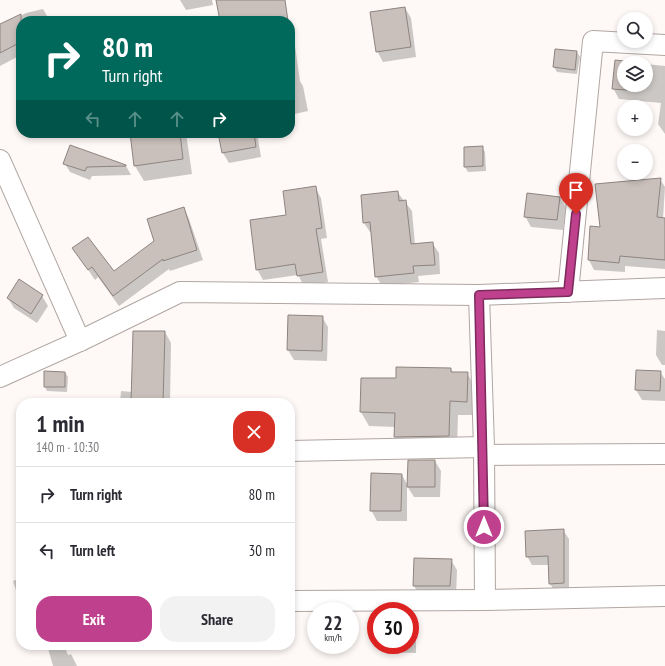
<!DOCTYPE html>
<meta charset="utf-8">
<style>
:root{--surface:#fff;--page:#f2f2f3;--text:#2b2b33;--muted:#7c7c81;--line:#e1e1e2;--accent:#bf408c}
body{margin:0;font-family:"PT Sans Narrow",sans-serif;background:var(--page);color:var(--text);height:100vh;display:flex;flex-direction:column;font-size:15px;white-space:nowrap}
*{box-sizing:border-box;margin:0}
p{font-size:13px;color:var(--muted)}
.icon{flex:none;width:22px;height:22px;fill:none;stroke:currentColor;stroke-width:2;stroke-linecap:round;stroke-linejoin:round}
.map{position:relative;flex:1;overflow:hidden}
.panel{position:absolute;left:16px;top:398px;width:279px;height:252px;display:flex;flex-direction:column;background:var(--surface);border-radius:16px;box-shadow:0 2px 6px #0003}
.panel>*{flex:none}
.guide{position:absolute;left:16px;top:16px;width:279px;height:122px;border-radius:16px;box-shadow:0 2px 6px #0003;background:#00695c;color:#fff;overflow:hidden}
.buttons{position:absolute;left:617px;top:12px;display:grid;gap:8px}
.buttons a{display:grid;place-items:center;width:36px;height:36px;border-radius:50%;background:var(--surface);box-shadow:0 2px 6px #0003;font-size:20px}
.speed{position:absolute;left:307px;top:602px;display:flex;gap:8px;font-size:20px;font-weight:700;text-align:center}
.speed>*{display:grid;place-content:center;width:52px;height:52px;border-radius:50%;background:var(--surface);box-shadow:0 2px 6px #0003;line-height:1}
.speed small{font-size:10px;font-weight:400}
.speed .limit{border:6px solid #d22;background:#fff;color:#111}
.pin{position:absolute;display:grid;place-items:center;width:34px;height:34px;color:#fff;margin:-41px -17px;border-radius:50% 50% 50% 0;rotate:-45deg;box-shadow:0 0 4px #0007}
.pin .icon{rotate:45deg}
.me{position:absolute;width:44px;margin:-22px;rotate:0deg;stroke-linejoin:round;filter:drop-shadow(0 0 3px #0008)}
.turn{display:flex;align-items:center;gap:14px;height:84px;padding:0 20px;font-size:18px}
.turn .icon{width:52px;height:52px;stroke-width:2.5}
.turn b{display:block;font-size:28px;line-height:34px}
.lanes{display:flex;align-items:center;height:38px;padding:0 20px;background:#0003;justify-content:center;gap:20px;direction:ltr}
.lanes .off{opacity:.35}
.round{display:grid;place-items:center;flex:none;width:42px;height:42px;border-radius:16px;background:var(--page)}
.summary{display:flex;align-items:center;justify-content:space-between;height:68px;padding:0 20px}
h1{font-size:24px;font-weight:800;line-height:30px}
.action{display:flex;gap:8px;margin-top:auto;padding:8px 20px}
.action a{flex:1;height:46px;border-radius:16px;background:var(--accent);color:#fff;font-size:16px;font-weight:800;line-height:46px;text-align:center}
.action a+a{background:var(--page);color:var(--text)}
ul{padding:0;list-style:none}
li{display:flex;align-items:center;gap:12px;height:56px;padding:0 20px;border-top:1px solid var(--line)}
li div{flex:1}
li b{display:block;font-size:15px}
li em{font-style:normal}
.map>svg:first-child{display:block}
.shadow{fill:#0003}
.building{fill:#cac0bb;stroke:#8d847f}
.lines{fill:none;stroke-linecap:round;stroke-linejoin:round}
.minor-casing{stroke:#b0a6a2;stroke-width:22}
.minor{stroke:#fff;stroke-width:20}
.route-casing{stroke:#7c2a5b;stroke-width:10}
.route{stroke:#bf408c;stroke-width:7}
</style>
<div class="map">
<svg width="665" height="666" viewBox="0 0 665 666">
<rect width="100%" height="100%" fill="#fef9f7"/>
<g class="shadow">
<polygon points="180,0 212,0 213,5 186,10"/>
<polygon points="405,8 411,18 416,57 383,62 377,51"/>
<polygon points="43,9 50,21 21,21 21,55 0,66 0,26 26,13"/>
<polygon points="290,37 295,46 300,81 303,86 308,111 290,115"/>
<polygon points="577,52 580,57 577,74 557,72 554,67"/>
<polygon points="616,62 631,63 624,63 624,85 646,85 646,64 665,66 665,134 658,124 661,103 619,99 613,88"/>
<polygon points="28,133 41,133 31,137"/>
<polygon points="56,133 70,133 58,136"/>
<polygon points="131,133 186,133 192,174 144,181 135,166"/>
<polygon points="220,133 257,133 261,157 229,163 223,153"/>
<polygon points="482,147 485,152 486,171 468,172 465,167"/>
<polygon points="65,164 126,166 131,175 92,176 90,180 70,172"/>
<polygon points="660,179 665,187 663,219 665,219 665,269 625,266 625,272 594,270 589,260 591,227 601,228"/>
<polygon points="315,187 321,198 327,238 321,239 328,282 304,286 298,275 263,280 257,269 287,216"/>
<polygon points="398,193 412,211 415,245 433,244 439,253 440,274 418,276 419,282 382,286 376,276 372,232 370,232 364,223"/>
<polygon points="560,198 566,208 563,230 531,227 525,216"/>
<polygon points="184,208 189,219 203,260 170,271 169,269 119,306 98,277 95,280 74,249 114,273 155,241"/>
<polygon points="19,281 42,296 48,306 37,323 14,308 8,298"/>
<polygon points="322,317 328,327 327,361 294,360 288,350"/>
<polygon points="657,330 665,331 665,365 662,365 656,355"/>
<polygon points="165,332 171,343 170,403 120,403 121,391 132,392"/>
<polygon points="451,369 453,373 467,373 475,387 475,415 458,415 457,450 403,451 395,437 396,427 369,426 361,412 362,379 397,379"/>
<polygon points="65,372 68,377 67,392 47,391 45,387"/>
<polygon points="660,372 665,379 665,401 642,400 636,390"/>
<polygon points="435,461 441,471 440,497 414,497 407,486 407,521 377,521 371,510 402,475 408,486"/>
<polygon points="563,530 569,539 569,592 555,593 550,583 549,565 532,565 527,556"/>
<polygon points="451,560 457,570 456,597 420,596 414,586"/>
<polygon points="21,578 21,606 13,581"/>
<polygon points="410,614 416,624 416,653 382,652 378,645 410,645"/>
<polygon points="43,645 64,645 68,655 71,654 77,666 53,666 47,645"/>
</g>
<g class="building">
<polygon points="216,0 285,0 288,21 220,21"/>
<polygon points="405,7 411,47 376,52 370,12"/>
<polygon points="21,14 21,42 0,53 0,24"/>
<polygon points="555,49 577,51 575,70 553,67"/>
<polygon points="615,60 641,63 624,63 624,85 639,85 639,91 612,89"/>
<polygon points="130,133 180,133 183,159 134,166"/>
<polygon points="218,133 254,133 256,147 222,153"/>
<polygon points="70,145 126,165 126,166 87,167 85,171 63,164"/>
<polygon points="483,146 483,166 464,167 464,147"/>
<polygon points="661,178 657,217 665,218 665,260 620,256 619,263 588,260 590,226 600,227 595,184"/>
<polygon points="316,186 322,228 316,229 323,272 297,276 295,264 256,270 250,220 286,215 283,191"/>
<polygon points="398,191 399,201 406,200 411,244 433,242 435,265 413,266 414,273 375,277 370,222 363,223 361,195"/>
<polygon points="527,193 560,197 557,220 524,217"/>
<polygon points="184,207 197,250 163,261 163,259 113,296 92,267 88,270 72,248 88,237 114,271 154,241 147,219"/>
<polygon points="19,279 43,295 31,314 7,298"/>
<polygon points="288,315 323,316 322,351 287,350"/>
<polygon points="133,331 165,331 163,403 131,403"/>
<polygon points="396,367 451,368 451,372 468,372 467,402 450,401 449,436 394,437 395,413 360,412 361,378 396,378"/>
<polygon points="636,370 661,371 660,391 635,390"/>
<polygon points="44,371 65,372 65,387 44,387"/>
<polygon points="408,460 435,460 435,487 407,487"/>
<polygon points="371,473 402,474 401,511 370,511"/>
<polygon points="564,529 564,583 549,584 548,556 526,557 525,531"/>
<polygon points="414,558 452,559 450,586 413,586"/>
</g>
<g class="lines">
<defs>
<g id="minor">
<polyline points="0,160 80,341"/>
<polyline points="568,292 593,41 665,45"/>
<polyline points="479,295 484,447 485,600"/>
<polyline points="0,377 80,341 180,292 479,295 665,288"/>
<polyline points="290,451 484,447"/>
<polyline points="484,455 665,454"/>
<polyline points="290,601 485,600 665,596"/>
</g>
</defs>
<use href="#minor" class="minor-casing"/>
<use href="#minor" class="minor"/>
</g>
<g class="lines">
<defs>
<polyline id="route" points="484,527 479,295 568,292 576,214"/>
</defs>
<use href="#route" class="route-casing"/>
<use href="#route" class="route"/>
</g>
</svg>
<div class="buttons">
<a><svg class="icon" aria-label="search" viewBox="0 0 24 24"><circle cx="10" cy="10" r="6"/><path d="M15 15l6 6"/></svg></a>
<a><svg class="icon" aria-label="layers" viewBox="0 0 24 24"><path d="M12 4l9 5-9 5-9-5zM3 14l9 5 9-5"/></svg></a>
<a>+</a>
<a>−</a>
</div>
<div class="speed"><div>22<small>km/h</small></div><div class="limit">30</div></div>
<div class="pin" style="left:576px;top:214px;background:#d93025"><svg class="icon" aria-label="arrive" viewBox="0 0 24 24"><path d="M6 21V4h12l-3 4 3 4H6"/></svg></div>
<svg class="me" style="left:484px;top:527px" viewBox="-20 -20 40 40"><circle r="17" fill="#bf408c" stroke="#fff" stroke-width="3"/><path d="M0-11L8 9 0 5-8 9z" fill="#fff"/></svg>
<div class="guide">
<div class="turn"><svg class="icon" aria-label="right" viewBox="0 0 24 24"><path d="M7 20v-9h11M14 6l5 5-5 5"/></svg><div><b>80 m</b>Turn right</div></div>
<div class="lanes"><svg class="icon off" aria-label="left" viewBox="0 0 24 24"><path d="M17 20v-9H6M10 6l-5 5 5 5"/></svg><svg class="icon off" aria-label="ahead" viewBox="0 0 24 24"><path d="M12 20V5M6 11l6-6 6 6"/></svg><svg class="icon off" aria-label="ahead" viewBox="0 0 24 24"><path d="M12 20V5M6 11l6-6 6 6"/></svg><svg class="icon" aria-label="right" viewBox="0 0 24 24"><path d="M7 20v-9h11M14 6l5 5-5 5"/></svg></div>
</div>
<section class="panel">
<div class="summary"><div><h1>1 min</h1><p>140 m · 10:30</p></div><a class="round" style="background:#d93025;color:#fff"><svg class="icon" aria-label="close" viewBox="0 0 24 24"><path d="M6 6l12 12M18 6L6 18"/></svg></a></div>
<ul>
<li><svg class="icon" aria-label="right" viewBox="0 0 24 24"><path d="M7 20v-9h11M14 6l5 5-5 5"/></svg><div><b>Turn right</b></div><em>80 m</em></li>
<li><svg class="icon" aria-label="left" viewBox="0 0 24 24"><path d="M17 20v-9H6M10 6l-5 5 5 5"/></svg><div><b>Turn left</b></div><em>30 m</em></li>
</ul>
<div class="action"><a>Exit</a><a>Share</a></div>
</section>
</div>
